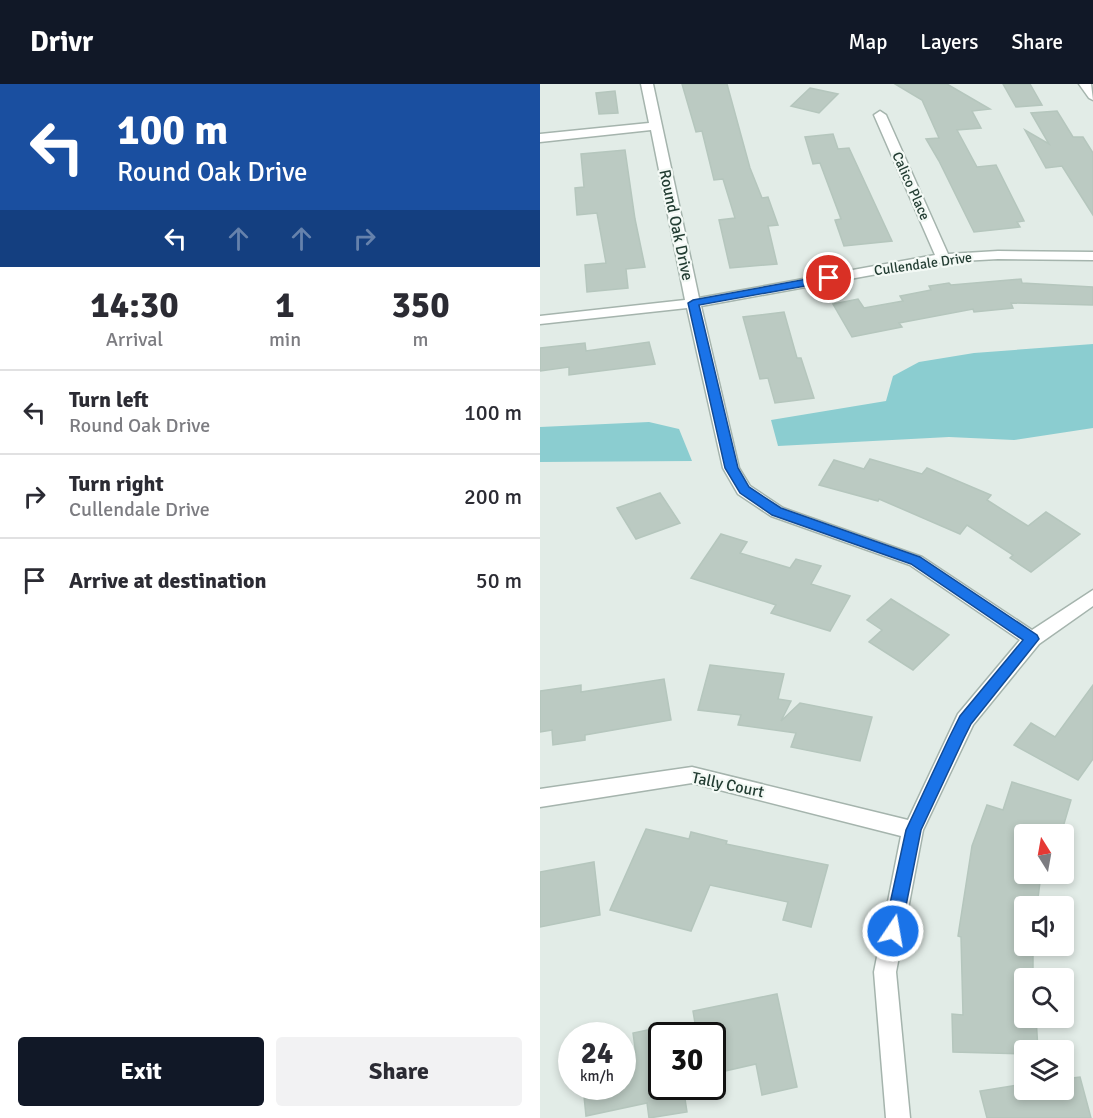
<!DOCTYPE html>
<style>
:root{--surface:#fff;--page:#f2f2f3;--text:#2b2b33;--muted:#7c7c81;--line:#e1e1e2;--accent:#111827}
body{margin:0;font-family:Signika,sans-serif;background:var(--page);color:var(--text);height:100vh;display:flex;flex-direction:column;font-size:22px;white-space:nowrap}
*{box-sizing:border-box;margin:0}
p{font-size:20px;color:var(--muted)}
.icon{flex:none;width:33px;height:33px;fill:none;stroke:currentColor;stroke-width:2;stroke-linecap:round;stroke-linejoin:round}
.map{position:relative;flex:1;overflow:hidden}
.details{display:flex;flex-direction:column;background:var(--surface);width:540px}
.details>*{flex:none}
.guide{background:#1a4fa0;color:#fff;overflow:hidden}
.needle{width:39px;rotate:349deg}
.buttons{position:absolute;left:474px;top:740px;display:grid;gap:12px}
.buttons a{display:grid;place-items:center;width:60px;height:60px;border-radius:6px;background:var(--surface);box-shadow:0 3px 9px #0003;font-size:30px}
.speed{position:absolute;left:18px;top:938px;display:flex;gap:12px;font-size:30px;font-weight:700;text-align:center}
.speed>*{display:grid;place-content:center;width:78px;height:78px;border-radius:50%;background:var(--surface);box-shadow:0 3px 9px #0003;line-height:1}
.speed small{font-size:15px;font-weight:400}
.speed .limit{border:3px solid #111;border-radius:9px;background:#fff;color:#111}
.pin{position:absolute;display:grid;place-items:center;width:51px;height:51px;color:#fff;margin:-26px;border:3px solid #fff;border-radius:50%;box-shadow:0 2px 6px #0007}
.me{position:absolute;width:66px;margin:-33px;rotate:12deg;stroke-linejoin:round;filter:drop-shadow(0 0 4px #0008)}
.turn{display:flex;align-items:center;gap:21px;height:126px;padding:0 18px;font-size:27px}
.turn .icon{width:78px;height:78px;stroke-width:2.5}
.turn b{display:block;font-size:42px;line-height:51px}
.lanes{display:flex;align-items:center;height:57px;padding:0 18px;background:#0003;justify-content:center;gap:30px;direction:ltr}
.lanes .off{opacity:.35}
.eta{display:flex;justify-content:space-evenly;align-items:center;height:102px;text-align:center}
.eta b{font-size:36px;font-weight:700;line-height:42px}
.action{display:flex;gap:12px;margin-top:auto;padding:12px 18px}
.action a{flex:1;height:69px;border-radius:6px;background:var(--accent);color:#fff;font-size:24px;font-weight:700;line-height:69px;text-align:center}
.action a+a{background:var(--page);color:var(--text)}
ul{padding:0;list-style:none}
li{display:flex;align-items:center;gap:18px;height:84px;padding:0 18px;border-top:2px solid var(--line)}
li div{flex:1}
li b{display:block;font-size:22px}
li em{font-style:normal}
header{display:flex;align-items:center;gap:36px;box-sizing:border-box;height:84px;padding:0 30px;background:var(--accent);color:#fff}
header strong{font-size:28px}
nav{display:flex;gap:33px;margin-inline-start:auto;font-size:21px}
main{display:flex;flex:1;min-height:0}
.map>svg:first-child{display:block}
.water{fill:#8bcdd0}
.building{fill:#bbcac2;stroke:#b5c6bd;stroke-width:1.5}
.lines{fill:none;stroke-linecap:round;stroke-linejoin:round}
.street-casing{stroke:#a5b4ad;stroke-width:3}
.street{fill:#fff;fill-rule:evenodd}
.route{fill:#1a73e8;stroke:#114b97;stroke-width:1.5}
.labels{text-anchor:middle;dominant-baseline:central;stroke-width:4.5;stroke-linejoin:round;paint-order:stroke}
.far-street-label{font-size:14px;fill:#233d33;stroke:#f3f9f5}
.street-label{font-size:16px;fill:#233d33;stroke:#f3f9f5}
</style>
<header>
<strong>Drivr</strong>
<nav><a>Map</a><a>Layers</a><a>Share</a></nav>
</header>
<main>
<section class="details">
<div class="guide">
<div class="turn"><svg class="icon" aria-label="left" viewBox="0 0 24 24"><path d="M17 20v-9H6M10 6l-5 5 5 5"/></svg><div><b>100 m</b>Round Oak Drive</div></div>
<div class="lanes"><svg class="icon" aria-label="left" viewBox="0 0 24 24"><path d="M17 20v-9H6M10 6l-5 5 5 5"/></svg><svg class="icon off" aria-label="ahead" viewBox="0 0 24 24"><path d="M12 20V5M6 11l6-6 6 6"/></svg><svg class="icon off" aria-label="ahead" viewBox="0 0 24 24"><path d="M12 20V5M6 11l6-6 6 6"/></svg><svg class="icon off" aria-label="right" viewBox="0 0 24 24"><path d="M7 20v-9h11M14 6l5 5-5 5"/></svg></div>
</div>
<div class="eta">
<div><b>14:30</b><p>Arrival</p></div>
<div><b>1</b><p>min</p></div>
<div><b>350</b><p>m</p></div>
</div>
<ul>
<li><svg class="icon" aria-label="left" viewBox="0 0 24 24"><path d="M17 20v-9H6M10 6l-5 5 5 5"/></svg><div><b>Turn left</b><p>Round Oak Drive</p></div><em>100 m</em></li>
<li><svg class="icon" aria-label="right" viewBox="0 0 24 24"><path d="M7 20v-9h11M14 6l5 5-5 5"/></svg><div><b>Turn right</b><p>Cullendale Drive</p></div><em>200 m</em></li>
<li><svg class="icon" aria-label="arrive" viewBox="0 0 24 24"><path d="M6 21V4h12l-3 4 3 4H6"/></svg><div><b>Arrive at destination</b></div><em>50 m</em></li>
</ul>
<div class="action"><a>Exit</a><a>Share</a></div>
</section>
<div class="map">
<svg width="553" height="1034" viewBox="0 0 553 1034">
<rect width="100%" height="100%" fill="#e2ece7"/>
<g class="water">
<polygon points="553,260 553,344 474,356 409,353 238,362 231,336 346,317 353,292 379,278 434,269"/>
<polygon points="109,338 139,345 152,377 0,378 0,343"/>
</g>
<g class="building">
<polygon points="142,0 187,0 210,84 222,114 228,113 238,141 228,142 237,180 190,184 179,136 195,134 183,95 174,96 162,47 156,48"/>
<polygon points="355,0 407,0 450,25 432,27 441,44 417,46 437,83 456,81 484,137 477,138 480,143 434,148 399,77 386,55 399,54 382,16"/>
<polygon points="463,0 490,0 502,21 476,23"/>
<polygon points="270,4 298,10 279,29 251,22"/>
<polygon points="75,7 78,29 59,30 56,9"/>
<polygon points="517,27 533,53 543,53 553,69 553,131 522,82 506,84 485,46 509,60 491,29"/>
<polygon points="293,50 298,65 309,64 352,157 304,162 295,136 301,135 280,79 273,80 265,53"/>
<polygon points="85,66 95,135 105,183 86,185 88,204 47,208 45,181 66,179 57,129 37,131 35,104 44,103 41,70"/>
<polygon points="481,195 482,199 553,203 553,221 471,219 473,224 434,228 433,225 359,239 362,243 312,253 293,220 318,215 324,224 363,217 360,212 391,206 389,202 409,199 411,201"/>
<polygon points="244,228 257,274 261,274 274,314 235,319 228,294 220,295 203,233"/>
<polygon points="109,258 115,280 29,291 29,283 0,287 0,264 45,259 46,267"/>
<polygon points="330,375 382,390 387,384 451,411 447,416 488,442 506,428 540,450 491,488 470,474 473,471 427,441 420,450 339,415 338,417 279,401 294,376 324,385"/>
<polygon points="120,409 140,439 96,455 77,424"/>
<polygon points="181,450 207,458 200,469 250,484 256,475 281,482 271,500 310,512 290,547 231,529 236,521 151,494"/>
<polygon points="351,515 409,551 373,586 329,558 342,546 327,536"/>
<polygon points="170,581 244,590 238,615 251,617 241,637 260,619 332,633 320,677 251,663 256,649 198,641 201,631 158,626"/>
<polygon points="124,595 131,636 45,651 45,656 13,661 12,646 0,648 0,607 41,601 41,608"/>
<polygon points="553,601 553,675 538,696 474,661 491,639 515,653"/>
<polygon points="472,698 531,716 521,750 484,750 484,789 501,790 497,822 484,822 484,861 493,861 493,894 484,894 484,933 496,933 498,966 484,966 484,970 413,968 412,930 423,931 421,853 418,852 432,762 447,721 463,726"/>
<polygon points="106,745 149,755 151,748 187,757 186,760 288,781 271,843 243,836 248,818 170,801 151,847 70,826"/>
<polygon points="54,778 60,831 0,843 0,788"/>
<polygon points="237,910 257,1003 222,1011 216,980 172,990 172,951 157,951 153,927"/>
<polygon points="122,943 122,1002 143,1002 147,1028 109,1034 107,1019 46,1032 43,1002 82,1002 82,974 96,971 93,949"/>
<polygon points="540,993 551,1034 447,1034 440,1007 484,1000 484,1005 524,1005 524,995"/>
</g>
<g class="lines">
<defs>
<g id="street">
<polygon points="101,0 113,0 159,214 395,171 334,31 340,27 346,31 408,170 458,167 553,168 553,176 458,175 403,178 161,222 199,384 210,402 243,424 382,473 492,546 553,506 553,522 499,560 433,641 383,746 356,888 370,1034 346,1034 334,888 361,752 152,699 0,723 0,705 152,683 368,736 418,630 480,556 370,481 231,432 198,410 183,384 147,224 0,240 0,232 145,216 111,46 0,58 0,50 109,39"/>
<polygon points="539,0 551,0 553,16 549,14"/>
</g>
</defs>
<use href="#street" class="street-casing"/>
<use href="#street" class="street"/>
</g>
<polygon class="route" points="289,191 295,194 293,197 159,221 198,384 209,403 241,424 380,473 497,551 499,555 431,640 424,654 381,746 361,847 359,852 353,855 347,852 344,847 366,746 409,654 420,632 483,556 371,480 232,431 200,409 185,384 148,219 153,216"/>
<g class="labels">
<g class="far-street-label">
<text transform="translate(371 102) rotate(66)">Calico Place</text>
<text transform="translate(383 180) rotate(-8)">Cullendale Drive</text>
</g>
<g class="street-label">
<text transform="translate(136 141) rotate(78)">Round Oak Drive</text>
<text transform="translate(188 701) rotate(12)">Tally Court</text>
</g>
</g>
</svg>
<div class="buttons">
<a><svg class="needle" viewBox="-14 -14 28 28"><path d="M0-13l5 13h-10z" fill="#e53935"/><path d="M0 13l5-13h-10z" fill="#7c7c81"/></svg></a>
<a><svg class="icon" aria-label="sound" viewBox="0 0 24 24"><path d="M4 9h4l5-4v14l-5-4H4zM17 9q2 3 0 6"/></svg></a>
<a><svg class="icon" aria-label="search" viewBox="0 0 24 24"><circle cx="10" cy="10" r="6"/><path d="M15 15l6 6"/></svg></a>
<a><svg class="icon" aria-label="layers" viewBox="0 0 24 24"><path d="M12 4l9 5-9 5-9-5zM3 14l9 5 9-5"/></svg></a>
</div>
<div class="speed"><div>24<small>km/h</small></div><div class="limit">30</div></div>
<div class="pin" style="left:289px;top:194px;background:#d93025"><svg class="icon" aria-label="arrive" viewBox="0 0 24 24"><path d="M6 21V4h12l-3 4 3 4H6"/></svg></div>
<svg class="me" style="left:353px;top:847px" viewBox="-20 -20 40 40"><circle r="17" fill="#1a73e8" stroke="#fff" stroke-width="3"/><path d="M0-11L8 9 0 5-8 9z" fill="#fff"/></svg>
</div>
</main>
